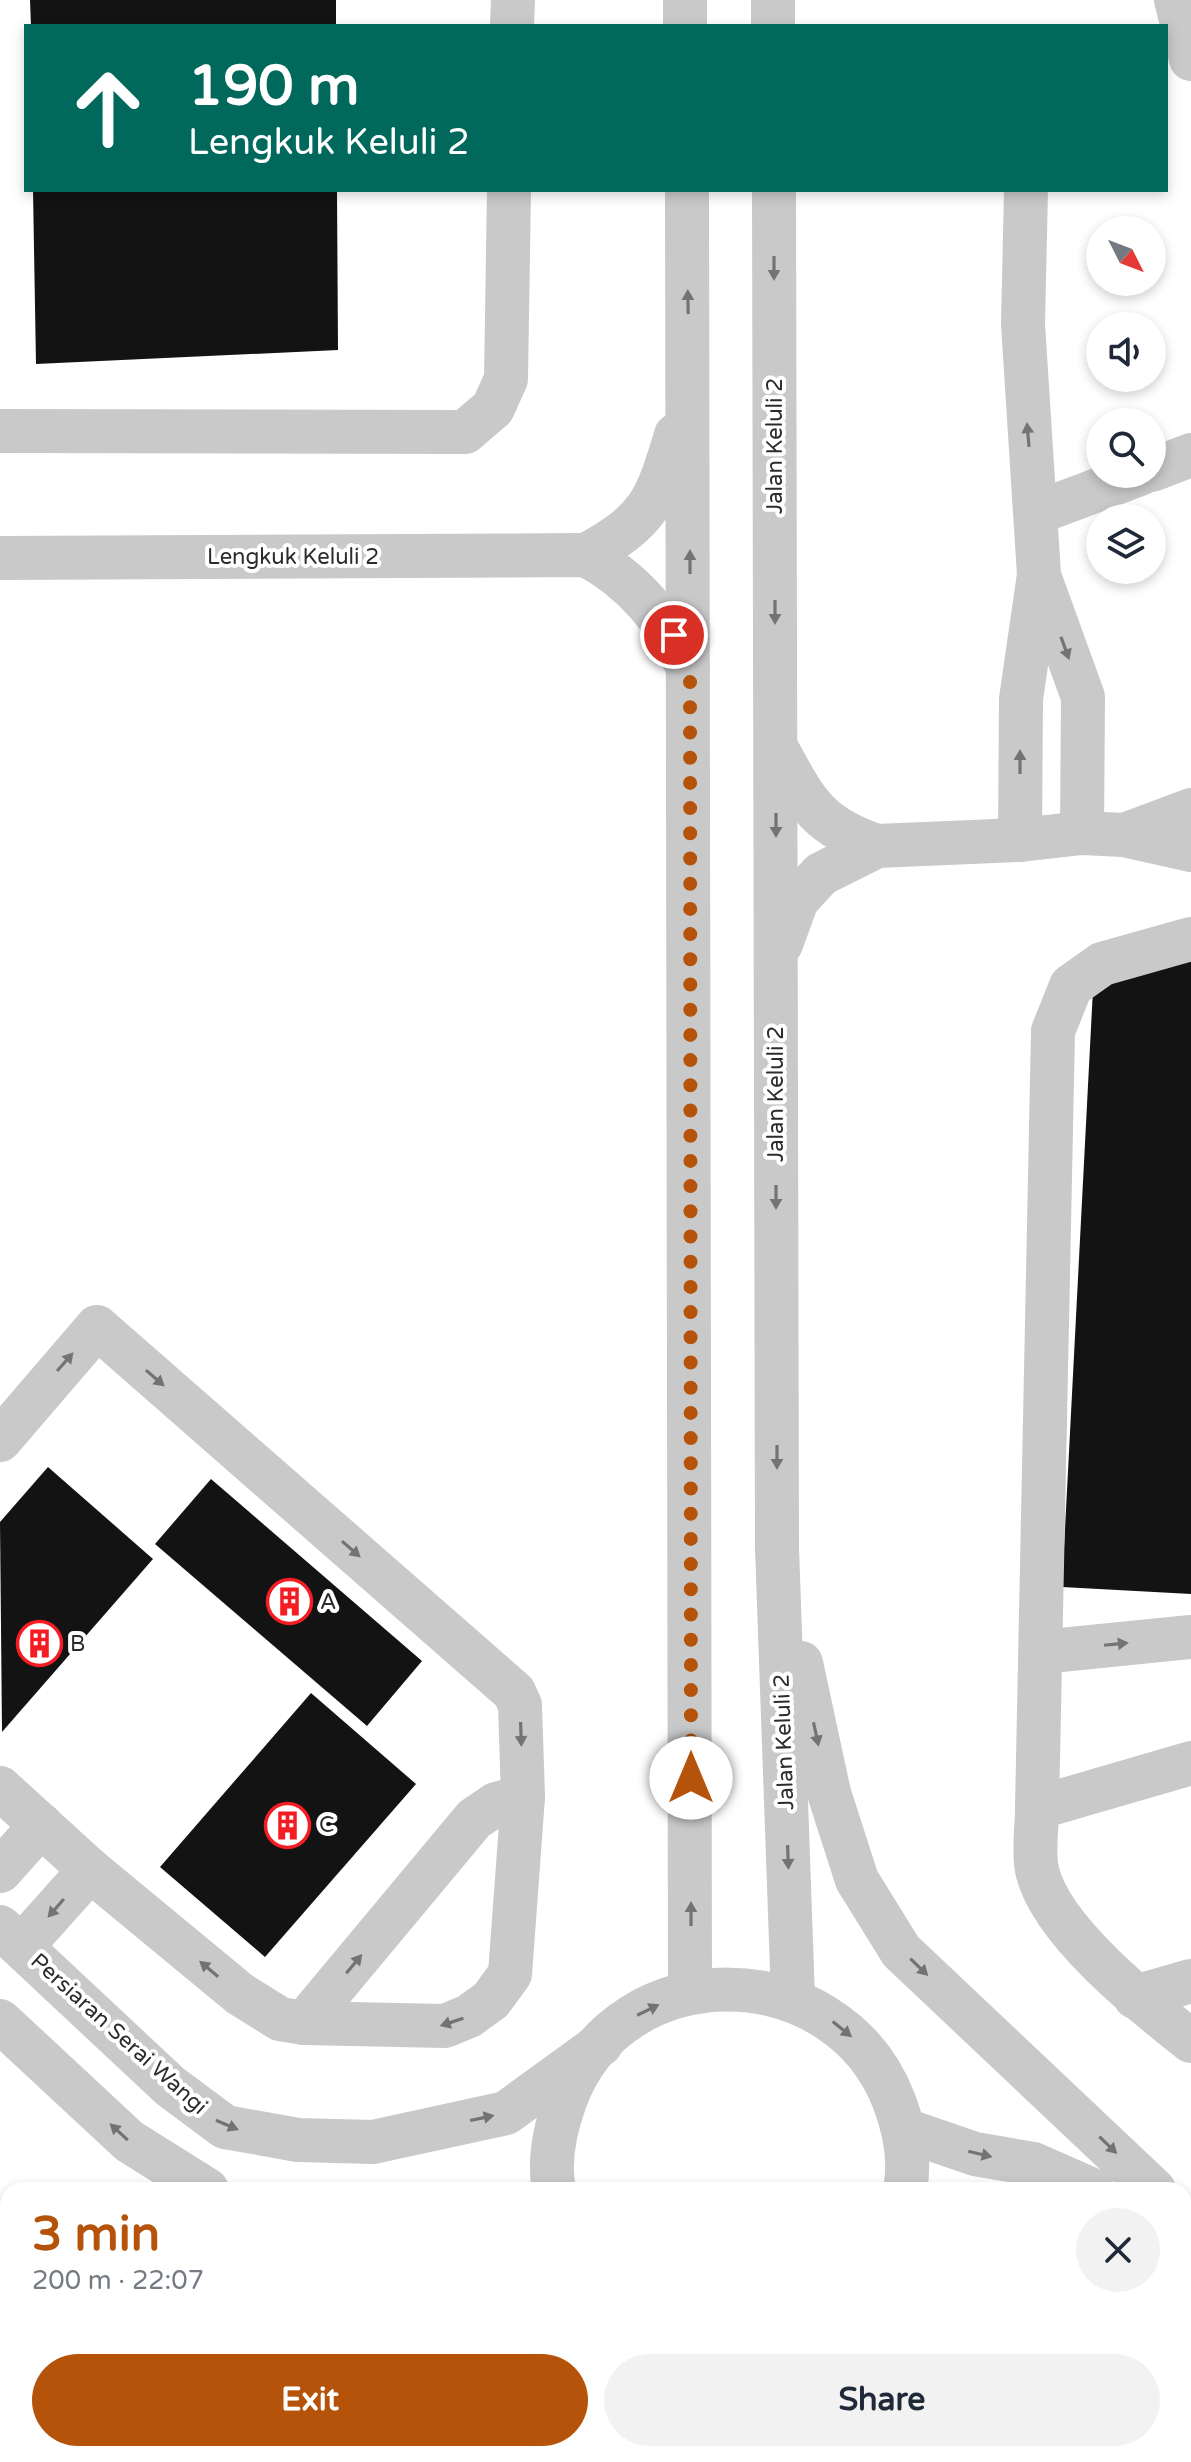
<!DOCTYPE html>
<meta charset="utf-8">
<style>
:root{--surface:#fff;--page:#f2f2f3;--text:#1f2937;--muted:#747a83;--accent:#b45309}
body{margin:0;font-family:"Varela Round",sans-serif;background:var(--page);color:var(--text);height:100vh;display:flex;flex-direction:column;font-size:30px;white-space:nowrap}
*{box-sizing:border-box;margin:0}
p{font-size:26px;color:var(--muted)}
.icon{flex:none;width:44px;height:44px;fill:none;stroke:currentColor;stroke-width:2;stroke-linecap:round;stroke-linejoin:round}
.map{position:relative;flex:1;overflow:hidden}
.side{position:absolute;left:0px;top:2182px;width:1192px;height:280px;display:flex;flex-direction:column;background:var(--surface);border-radius:24px 24px 0 0;box-shadow:0 4px 12px #0003}
.side>*{flex:none}
.hud{position:absolute;left:24px;top:24px;width:1144px;height:168px;border-radius:0px;box-shadow:0 4px 12px #0003;background:#00695c;color:#fff;overflow:hidden}
.needle{width:52px;rotate:132deg}
.controls{position:absolute;left:1086px;top:216px;display:grid;gap:16px}
.controls a{display:grid;place-items:center;width:80px;height:80px;border-radius:50%;background:var(--surface);box-shadow:0 4px 12px #0003;font-size:40px}
.pin{position:absolute;display:grid;place-items:center;width:68px;height:68px;color:#fff;margin:-34px;border:4px solid #fff;border-radius:50%;box-shadow:0 2px 8px #0007}
.me{position:absolute;width:88px;margin:-44px;rotate:0deg;stroke-linejoin:round;filter:drop-shadow(0 0 6px #0008)}
.turn{display:flex;align-items:center;gap:28px;height:168px;padding:0 32px;font-size:36px}
.turn .icon{width:104px;height:104px;stroke-width:2.5}
.turn b{display:block;font-size:56px;line-height:68px}
.round{display:grid;place-items:center;flex:none;width:84px;height:84px;border-radius:42px;background:var(--page)}
.head{display:flex;align-items:center;justify-content:space-between;height:136px;padding:0 32px}
h1{font-size:48px;font-weight:700;line-height:60px;color:var(--accent)}
.cta{display:flex;gap:16px;margin-top:auto;padding:16px 32px}
.cta a{flex:1;height:92px;border-radius:48px;background:var(--accent);color:#fff;font-size:32px;font-weight:700;line-height:92px;text-align:center}
.cta a+a{background:var(--page);color:var(--text)}
.map>svg:first-child{display:block}
.building{fill:#131313}
.lines{fill:none;stroke-linecap:round;stroke-linejoin:round}
.minor{stroke:#c9c9c9;stroke-width:44}
.oneway{fill:#737373}
.route{stroke:#b45309;stroke-width:14;stroke-dasharray:0 25.2}
.labels{text-anchor:middle;dominant-baseline:central;stroke-width:8;stroke-linejoin:round;paint-order:stroke}
.street-label{font-size:22px;fill:#2c2c2c;stroke:#fff}
.poi-label{font-size:22px;fill:#2c2c2c;stroke:#fff;text-anchor:start}
</style>
<div class="map">
<svg width="1191" height="2462" viewBox="0 0 1191 2462">
<rect width="100%" height="100%" fill="#fff"/>
<g class="building">
<polygon points="30,0 336,0 336,26 31,26"/>
<polygon points="33,190 337,190 338,350 36,364"/>
<polygon points="1191,959 1191,1594 1062,1587 1093,989"/>
<polygon points="48,1467 153,1559 2,1732 0,1522"/>
<polygon points="211,1479 422,1661 367,1726 155,1544"/>
<polygon points="311,1693 416,1784 265,1957 160,1867"/>
<polygon points="8,2243 8,2282 0,2286 0,2247"/>
<polygon points="283,2454 511,2454 504,2462 277,2462"/>
</g>
<g class="lines">
<g class="minor">
<polyline points="685,0 685,26"/>
<polyline points="773,0 773,26"/>
<polyline points="1176,0 1191,59"/>
<polyline points="512,26 513,0"/>
<polyline points="687,190 690,1992"/>
<polyline points="774,190 777,1548 793,1998"/>
<polyline points="0,431 465,432 493,408 506,379 509,190"/>
<polyline points="1152,470 1191,455"/>
<polyline points="1036,513 1140,474"/>
<path d="M586,555C649,521 656,502 676,435"/>
<path d="M0,558L586,555C632,579 668,621 688,668"/>
<polyline points="1041,581 1083,697 1082,833"/>
<path d="M777,749C806,802 817,826 877,846"/>
<polyline points="1124,835 1191,810"/>
<polyline points="1020,840 1021,699 1039,575 1023,324 1026,190"/>
<path d="M1191,939L1102,964L1071,986L1053,1031L1037,1808C1037,1828 1033,1851 1037,1870C1050,1930 1144,2004 1191,2041"/>
<polyline points="781,944 797,900 821,874 877,846 1020,840 1082,833 1124,835 1191,850"/>
<polyline points="0,1440 97,1327 514,1692 520,1705 523,1797 510,1974 491,2000 469,2016 445,2026 304,2023 280,2019 240,1994 90,1870 0,1788"/>
<polyline points="1041,1652 1191,1637"/>
<polyline points="801,1663 829,1793 857,1880 901,1951 1154,2190"/>
<polyline points="1037,1808 1191,1763"/>
<polyline points="0,1871 41,1825"/>
<polyline points="0,1927 170,2086 225,2127 298,2140 373,2142 506,2113 601,2044"/>
<polyline points="22,1946 90,1870"/>
<polyline points="1135,1997 1191,1981"/>
<polyline points="0,2021 129,2141 207,2190"/>
<polyline points="304,2023 474,1819 496,1804 523,1797"/>
<polyline points="905,2130 975,2154 1033,2164 1092,2190"/>
<path d="M554,2190C548,2160 555,2129 565,2101C620,1950 838,1955 894,2101C905,2130 911,2159 905,2190"/>
<polyline points="1184,2219 1191,2227"/>
<polyline points="1184,2257 1191,2263"/>
<polyline points="1184,2341 1191,2347"/>
<polyline points="711,2454 711,2462"/>
<polyline points="779,2454 780,2462"/>
</g>
</g>
<defs><path id="oneway-solid" d="M-6-.8H1V-3.2L6.5 0L1 3.2V.8H-6Z" transform="scale(2)"/></defs>
<g class="oneway">
<use href="#oneway-solid" transform="translate(774 268) rotate(90)"/>
<use href="#oneway-solid" transform="translate(688 302) rotate(-91)"/>
<use href="#oneway-solid" transform="translate(1028 435) rotate(-95)"/>
<use href="#oneway-solid" transform="translate(690 562) rotate(-90)"/>
<use href="#oneway-solid" transform="translate(775 612) rotate(90)"/>
<use href="#oneway-solid" transform="translate(1065 648) rotate(70)"/>
<use href="#oneway-solid" transform="translate(1020 762) rotate(-90)"/>
<use href="#oneway-solid" transform="translate(776 825) rotate(90)"/>
<use href="#oneway-solid" transform="translate(776 1197) rotate(90)"/>
<use href="#oneway-solid" transform="translate(65 1362) rotate(-49)"/>
<use href="#oneway-solid" transform="translate(155 1378) rotate(41)"/>
<use href="#oneway-solid" transform="translate(777 1457) rotate(90)"/>
<use href="#oneway-solid" transform="translate(351 1549) rotate(41)"/>
<use href="#oneway-solid" transform="translate(1116 1644) rotate(-6)"/>
<use href="#oneway-solid" transform="translate(521 1734) rotate(88)"/>
<use href="#oneway-solid" transform="translate(816 1734) rotate(78)"/>
<use href="#oneway-solid" transform="translate(788 1857) rotate(88)"/>
<use href="#oneway-solid" transform="translate(56 1908) rotate(131)"/>
<use href="#oneway-solid" transform="translate(691 1914) rotate(-90)"/>
<use href="#oneway-solid" transform="translate(354 1964) rotate(-50)"/>
<use href="#oneway-solid" transform="translate(919 1967) rotate(44)"/>
<use href="#oneway-solid" transform="translate(209 1969) rotate(-140)"/>
<use href="#oneway-solid" transform="translate(648 2010) rotate(-26)"/>
<use href="#oneway-solid" transform="translate(452 2022) rotate(162)"/>
<use href="#oneway-solid" transform="translate(842 2029) rotate(39)"/>
<use href="#oneway-solid" transform="translate(482 2118) rotate(-12)"/>
<use href="#oneway-solid" transform="translate(227 2125) rotate(23)"/>
<use href="#oneway-solid" transform="translate(119 2132) rotate(-137)"/>
<use href="#oneway-solid" transform="translate(1108 2145) rotate(44)"/>
<use href="#oneway-solid" transform="translate(980 2154) rotate(13)"/>
</g>
<g class="lines">
<polyline class="route" points="674,635 690,672 691,1778"/>
</g>
<defs>
<symbol id="building-ring" viewBox="-11 -11 22 22"><circle r="9.5" fill="#fff" stroke="#f31d23" stroke-width="1.5"/><path d="M-4-6H4V6H1V3H-1V6H-4ZM-2.5-4.3h1.7v1.8h-1.7ZM.8-4.3h1.7v1.8H.8ZM-2.5-1h1.7V.8h-1.7ZM.8-1h1.7V.8H.8Z" fill="#f31d23"/></symbol>
</defs>
<g fill-rule="evenodd">
<use href="#building-ring" x="264" y="1576" width="51" height="51"/>
<use href="#building-ring" x="14" y="1618" width="51" height="51"/>
<use href="#building-ring" x="262" y="1800" width="51" height="51"/>
</g>
<g class="labels">
<g class="street-label">
<text transform="translate(775 446) rotate(-90)">Jalan Keluli 2</text>
<text x="293" y="557">Lengkuk Keluli 2</text>
<text transform="translate(776 1094) rotate(-90)">Jalan Keluli 2</text>
<text transform="translate(784 1742) rotate(-92)">Jalan Keluli 2</text>
<text transform="translate(119 2034) rotate(42)">Persiaran Serai Wangi</text>
</g>
<g class="poi-label">
<text x="320" y="1602">A</text>
<text x="70" y="1644">B</text>
<text x="319" y="1825">C</text>
</g>
</g>
</svg>
<div class="controls">
<a><svg class="needle" viewBox="-14 -14 28 28"><path d="M0-13l5 13h-10z" fill="#e53935"/><path d="M0 13l5-13h-10z" fill="#747a83"/></svg></a>
<a><svg class="icon" aria-label="sound" viewBox="0 0 24 24"><path d="M4 9h4l5-4v14l-5-4H4zM17 9q2 3 0 6"/></svg></a>
<a><svg class="icon" aria-label="search" viewBox="0 0 24 24"><circle cx="10" cy="10" r="6"/><path d="M15 15l6 6"/></svg></a>
<a><svg class="icon" aria-label="layers" viewBox="0 0 24 24"><path d="M12 4l9 5-9 5-9-5zM3 14l9 5 9-5"/></svg></a>
</div>
<div class="pin" style="left:674px;top:635px;background:#d93025"><svg class="icon" aria-label="arrive" viewBox="0 0 24 24"><path d="M6 21V4h12l-3 4 3 4H6"/></svg></div>
<svg class="me" style="left:691px;top:1778px" viewBox="-20 -20 40 40"><circle r="19" fill="#fff"/><path d="M0-13L10 11 0 6-10 11z" fill="#b45309"/></svg>
<div class="hud">
<div class="turn"><svg class="icon" aria-label="ahead" viewBox="0 0 24 24"><path d="M12 20V5M6 11l6-6 6 6"/></svg><div><b>190 m</b>Lengkuk Keluli 2</div></div>
</div>
<section class="side">
<div class="head"><div><h1>3 min</h1><p>200 m · 22:07</p></div><a class="round"><svg class="icon" aria-label="close" viewBox="0 0 24 24"><path d="M6 6l12 12M18 6L6 18"/></svg></a></div>
<div class="cta"><a>Exit</a><a>Share</a></div>
</section>
</div>
